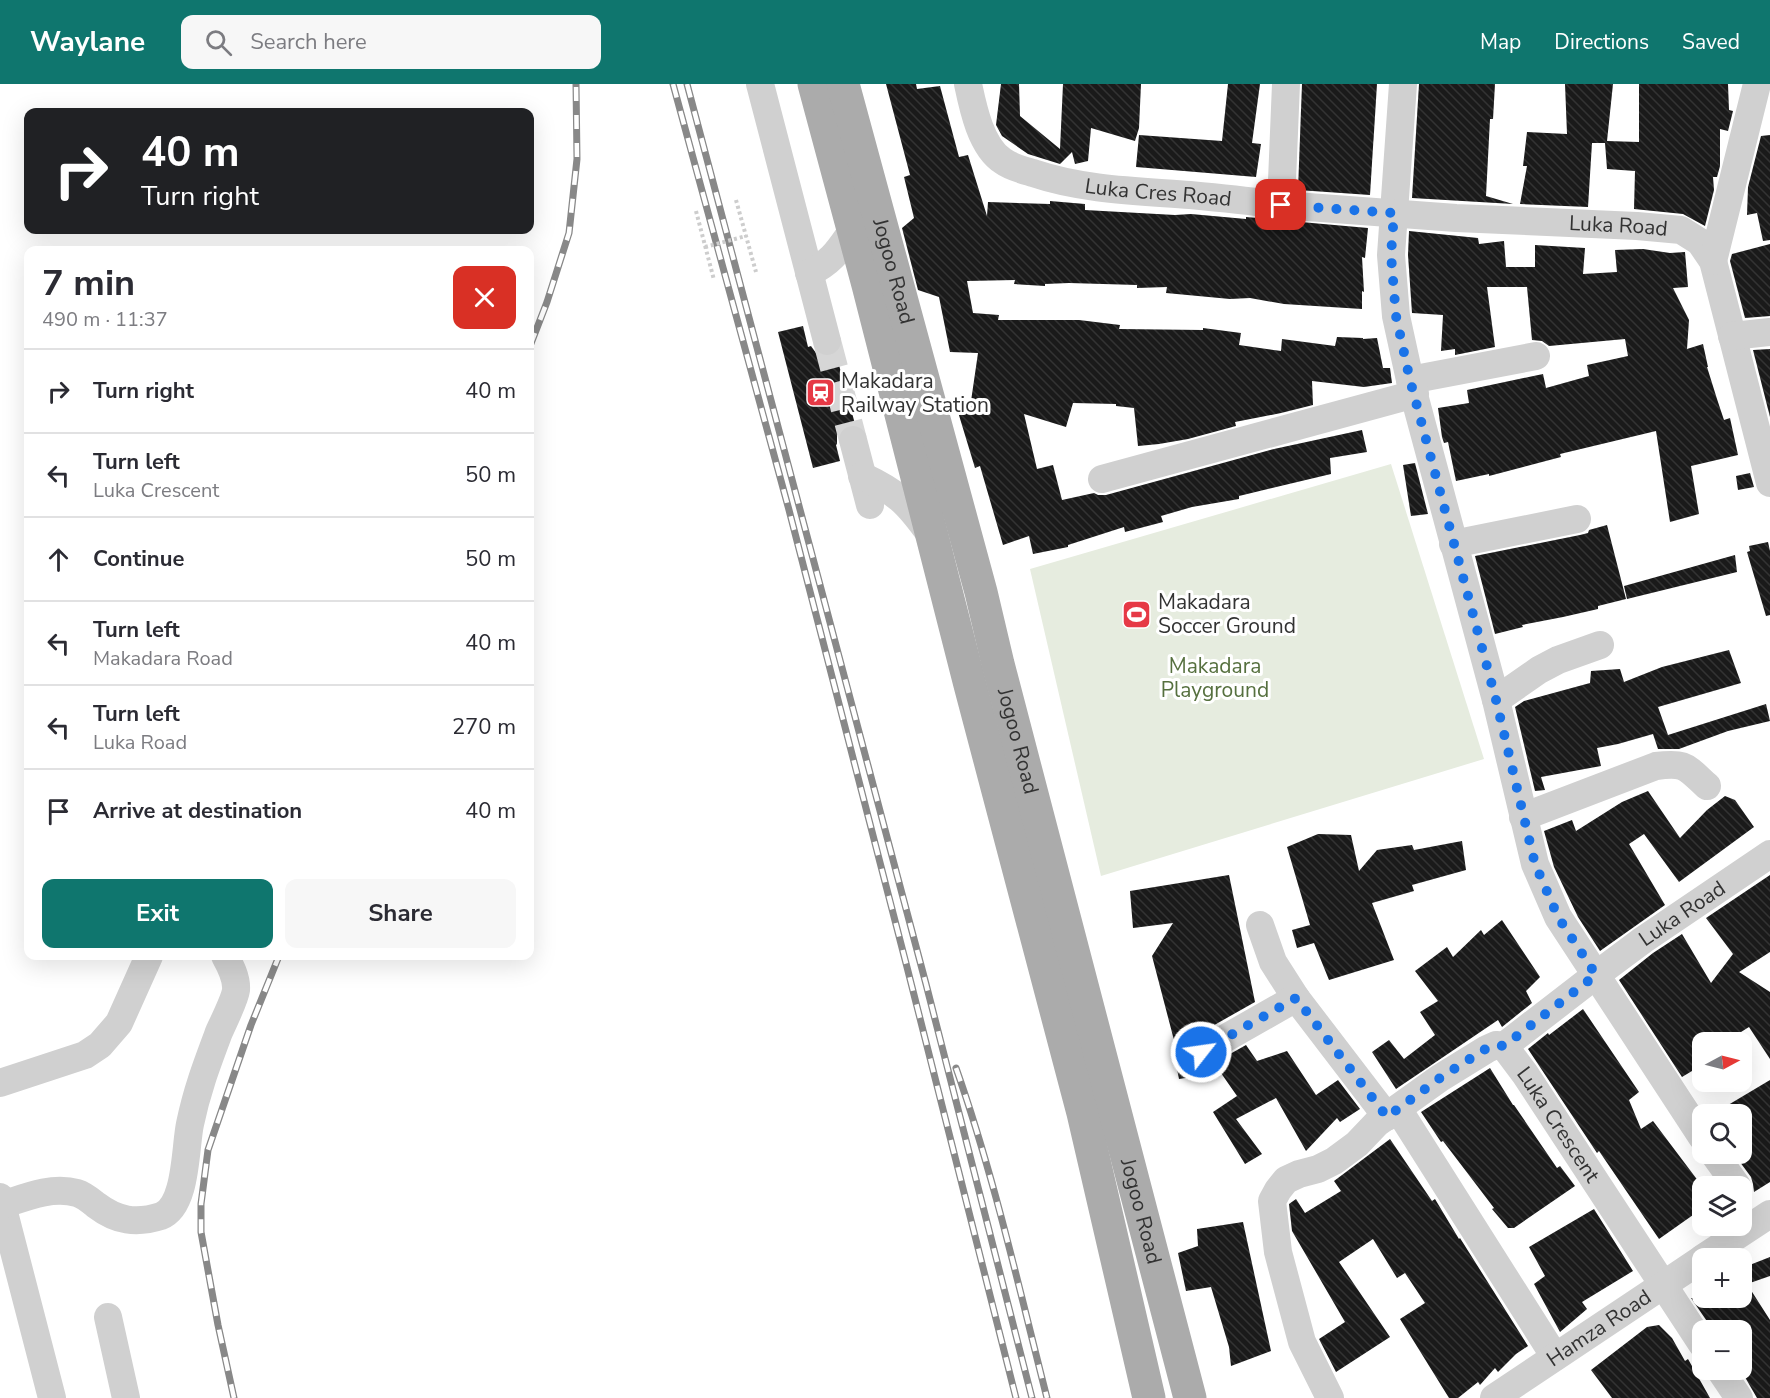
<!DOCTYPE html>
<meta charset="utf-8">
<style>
:root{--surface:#fff;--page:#f7f7f7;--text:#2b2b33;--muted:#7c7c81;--line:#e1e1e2;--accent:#0f766e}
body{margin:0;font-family:"Nunito Sans",sans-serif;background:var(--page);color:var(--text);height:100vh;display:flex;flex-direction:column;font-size:22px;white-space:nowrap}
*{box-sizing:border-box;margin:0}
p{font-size:20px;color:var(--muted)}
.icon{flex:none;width:33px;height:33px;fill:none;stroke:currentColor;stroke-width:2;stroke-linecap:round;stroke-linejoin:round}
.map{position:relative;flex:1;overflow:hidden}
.side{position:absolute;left:24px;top:162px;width:510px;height:714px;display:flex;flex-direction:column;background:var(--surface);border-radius:12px;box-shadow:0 6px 24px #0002}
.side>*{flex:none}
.banner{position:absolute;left:24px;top:24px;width:510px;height:126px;border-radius:12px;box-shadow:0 6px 24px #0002;background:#202124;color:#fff;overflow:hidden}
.needle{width:39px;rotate:83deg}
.tools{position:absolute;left:1692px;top:948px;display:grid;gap:12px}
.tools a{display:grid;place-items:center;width:60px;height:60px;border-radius:12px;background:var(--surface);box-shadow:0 6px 24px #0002;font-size:30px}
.pin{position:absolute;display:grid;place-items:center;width:51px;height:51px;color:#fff;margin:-26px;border-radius:12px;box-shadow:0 3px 9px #0006}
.me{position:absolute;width:66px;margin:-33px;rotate:60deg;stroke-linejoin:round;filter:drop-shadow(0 0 4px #0008)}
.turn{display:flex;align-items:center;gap:21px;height:126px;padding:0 18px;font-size:27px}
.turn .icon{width:78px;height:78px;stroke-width:2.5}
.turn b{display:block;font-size:42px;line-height:51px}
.round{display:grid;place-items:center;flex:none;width:63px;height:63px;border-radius:12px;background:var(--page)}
.head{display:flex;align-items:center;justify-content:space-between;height:102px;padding:0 18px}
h1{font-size:36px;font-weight:700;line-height:45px}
.button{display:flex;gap:12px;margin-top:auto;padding:12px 18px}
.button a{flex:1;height:69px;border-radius:12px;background:var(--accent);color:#fff;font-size:24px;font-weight:700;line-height:69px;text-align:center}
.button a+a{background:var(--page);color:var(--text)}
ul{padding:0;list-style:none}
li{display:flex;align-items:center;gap:18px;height:84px;padding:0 18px;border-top:2px solid var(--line)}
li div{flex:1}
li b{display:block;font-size:22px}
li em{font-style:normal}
header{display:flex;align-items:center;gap:36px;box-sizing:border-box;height:84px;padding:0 30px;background:var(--accent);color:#fff}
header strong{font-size:28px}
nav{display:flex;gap:33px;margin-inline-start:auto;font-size:21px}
.search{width:420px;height:54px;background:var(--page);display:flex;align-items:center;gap:15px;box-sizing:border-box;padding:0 21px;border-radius:12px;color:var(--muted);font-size:22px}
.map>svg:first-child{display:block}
.park{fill:#e6ecdf}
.building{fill:url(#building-back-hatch)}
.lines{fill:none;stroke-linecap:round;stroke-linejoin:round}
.minor-tunnel{stroke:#d6d6d6;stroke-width:28;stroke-dasharray:28 14;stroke-linecap:butt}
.path{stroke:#cdcdcd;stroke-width:4;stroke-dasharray:3 3;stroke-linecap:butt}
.minor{stroke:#d0d0d0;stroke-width:28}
.major{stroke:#ababab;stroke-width:33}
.rail-casing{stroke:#888;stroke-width:7}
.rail{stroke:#fff;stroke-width:4.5;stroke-dasharray:14;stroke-linecap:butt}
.path-bridge{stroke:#cdcdcd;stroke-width:4;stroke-dasharray:3 3;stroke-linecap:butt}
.route{stroke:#1a73e8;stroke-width:10;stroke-dasharray:0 18}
.labels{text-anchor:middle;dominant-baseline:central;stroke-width:6;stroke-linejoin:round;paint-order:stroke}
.street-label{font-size:21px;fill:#333;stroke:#fff}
.poi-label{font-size:21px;fill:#333;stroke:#fff;text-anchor:start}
.park-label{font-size:21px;fill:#56703f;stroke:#fff}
</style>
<header>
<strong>Waylane</strong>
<div class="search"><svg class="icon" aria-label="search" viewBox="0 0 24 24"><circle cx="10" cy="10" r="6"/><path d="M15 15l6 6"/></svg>Search here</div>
<nav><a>Map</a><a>Directions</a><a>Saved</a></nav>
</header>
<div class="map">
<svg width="1770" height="1314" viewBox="0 0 1770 1314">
<defs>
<pattern id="building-back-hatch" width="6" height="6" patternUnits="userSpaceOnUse" patternTransform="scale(1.5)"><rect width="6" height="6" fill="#1a1a1a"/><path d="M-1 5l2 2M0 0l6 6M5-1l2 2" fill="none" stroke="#333"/></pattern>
</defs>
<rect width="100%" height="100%" fill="#fff"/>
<polygon class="park" points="1391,380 1484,675 1101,792 1030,485"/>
<g class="building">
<polygon points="886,0 916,0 917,5 940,2 959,73 968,71 987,132 988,118 1050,120 1050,117 1085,120 1085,126 1175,131 1191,130 1246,135 1246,133 1368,144 1365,174 1362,173 1364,208 1362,207 1362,225 1284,220 1250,214 1230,215 1166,209 1167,203 1137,204 1137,201 1069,199 1045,200 1045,202 1014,200 1015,196 967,197 973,229 999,231 998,236 1079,236 1120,241 1119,245 1203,246 1203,244 1241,249 1239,261 1281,267 1282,255 1335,262 1337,253 1363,254 1363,255 1377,254 1383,284 1390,284 1392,299 1364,303 1312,297 1313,321 1281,329 1235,338 1236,342 1188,355 1159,360 1138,362 1134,324 1116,322 1116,320 1073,319 1066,343 1024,330 1037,385 1053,381 1062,416 1094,409 1098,411 1106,411 1274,365 1362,346 1367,368 1330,374 1331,390 1239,412 1239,415 1192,423 1161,432 1163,438 1125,448 1124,443 1068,461 1068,463 1033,470 1029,452 1003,461 980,382 975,384 958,328 970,324 978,269 950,268 939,213 918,206 902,144 914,134 904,93 910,91"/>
<polygon points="1001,0 1019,0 1020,32 1060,65 1063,0 1141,0 1139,44 1135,57 1091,44 1088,77 1075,80 1072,68 1060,80 1028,70 1002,52 996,41"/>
<polygon points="1228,0 1260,0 1252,59 1261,60 1256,93 1136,83 1139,51 1222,57"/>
<polygon points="1302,0 1377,0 1370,111 1298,106"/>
<polygon points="1419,0 1495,0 1493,35 1490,35 1486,112 1513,120 1412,114"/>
<polygon points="1565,0 1613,0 1607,57 1639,58 1639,0 1728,0 1729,26 1733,27 1728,47 1720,45 1720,82 1717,93 1713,93 1714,106 1705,142 1683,130 1634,125 1635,87 1607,85 1605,59 1592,59 1588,123 1520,120 1527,82 1523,82 1527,48 1567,50"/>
<polygon points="1770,51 1770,156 1763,157 1757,129 1747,131 1748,103 1761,52"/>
<polygon points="1409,147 1478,154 1479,160 1504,157 1506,183 1535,183 1535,161 1585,164 1583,190 1617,188 1615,166 1643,165 1670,169 1685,168 1688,203 1673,204 1689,236 1687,265 1703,260 1708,283 1707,283 1717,315 1724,336 1730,334 1738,371 1691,382 1699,430 1670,438 1656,347 1560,370 1561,373 1489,392 1489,390 1456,397 1448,358 1444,359 1442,353 1438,324 1469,319 1467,306 1543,290 1546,304 1589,292 1587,281 1628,272 1625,255 1549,262 1542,257 1532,256 1527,203 1487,203 1495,263 1455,271 1455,265 1441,267 1443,231 1412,229 1408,171"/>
<polygon points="1770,160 1770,232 1745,234 1730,177 1732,170"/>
<polygon points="803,242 808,263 811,262 816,269 823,273 831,273 836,270 855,340 848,340 842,344 837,351 837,360 836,361 840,377 813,384 778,248"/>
<polygon points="1770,265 1770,333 1753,266"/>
<polygon points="1415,379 1428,430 1411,432 1403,381"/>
<polygon points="1750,389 1754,403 1738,406 1736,392"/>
<polygon points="1607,441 1626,515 1598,522 1598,525 1563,533 1522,541 1523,543 1495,550 1475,472 1580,451 1588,449 1589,446"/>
<polygon points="1768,458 1770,467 1770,531 1766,532 1747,468 1750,467 1749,462"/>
<polygon points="1735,471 1737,488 1627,515 1624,502"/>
<polygon points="1729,566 1741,599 1658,623 1668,651 1766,620 1770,637 1728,647 1679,665 1658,665 1653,650 1618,660 1597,664 1601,682 1541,693 1545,706 1535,707 1515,623 1524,617 1590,599 1591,587 1620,585 1624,598 1662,583"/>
<polygon points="1648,707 1680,754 1707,726 1725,712 1735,716 1754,743 1679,798 1644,750 1629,760 1665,821 1600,867 1578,833 1554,783 1544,747 1572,736 1576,747 1622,718"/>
<polygon points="1318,750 1351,751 1359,787 1377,766 1412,761 1414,766 1462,757 1466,786 1412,801 1414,807 1372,819 1394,876 1329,896 1314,859 1297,864 1292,846 1310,841 1287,763"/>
<polygon points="1229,791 1255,918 1202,948 1195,951 1194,950 1194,953 1187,960 1185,968 1187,977 1192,982 1197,984 1198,992 1179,995 1172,960 1175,960 1152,872 1173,839 1133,844 1130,807"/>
<polygon points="1770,791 1770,868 1739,888 1770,908 1770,975 1749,943 1725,958 1702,958 1702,981 1682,993 1619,896 1653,869 1682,850 1711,899 1733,870 1706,834"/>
<polygon points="1502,836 1540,893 1526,907 1532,919 1502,943 1498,936 1396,1005 1372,968 1389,956 1404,975 1435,951 1420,928 1438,917 1415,887 1447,863 1453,873 1481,846 1484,851"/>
<polygon points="1583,925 1639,1008 1629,1016 1641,1045 1653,1037 1702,1102 1702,1145 1693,1131 1659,1155 1599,1067 1597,1069 1528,965 1548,949 1549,951"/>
<polygon points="1246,961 1257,977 1287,967 1316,1011 1338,996 1360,1025 1340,1038 1337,1034 1306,1067 1276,1014 1236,1035 1262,1070 1245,1080 1213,1028 1237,1012 1214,979"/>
<polygon points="1490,984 1513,1021 1514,1021 1557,1084 1560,1082 1575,1102 1514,1144 1508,1144 1492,1125 1494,1124 1443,1057 1441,1058 1421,1028"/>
<polygon points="1770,996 1770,1098 1754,1108 1753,1100 1751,1093 1734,1070 1742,1070 1742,1030 1713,1030"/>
<polygon points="1390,1055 1432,1117 1435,1115 1459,1155 1460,1154 1528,1262 1516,1270 1498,1288 1495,1284 1480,1301 1478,1298 1458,1314 1449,1314 1400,1235 1425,1219 1405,1189 1397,1194 1373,1155 1339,1178 1390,1253 1336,1288 1319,1255 1345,1238 1292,1147 1289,1120 1296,1115 1305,1129 1341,1107 1334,1097"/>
<polygon points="1594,1125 1633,1187 1582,1218 1587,1225 1560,1248 1534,1200 1545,1192 1529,1163"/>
<polygon points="1243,1138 1271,1267 1231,1282 1229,1263 1211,1203 1186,1207 1178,1169 1198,1162 1197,1145"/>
<polygon points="1770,1173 1770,1192 1747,1200 1770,1236 1770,1314 1757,1314 1742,1288 1742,1246 1713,1246 1691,1214 1742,1214 1742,1184"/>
<polygon points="1659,1241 1672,1254 1685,1277 1688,1275 1710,1314 1612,1314 1591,1286 1647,1243"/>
</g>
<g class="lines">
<polyline class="minor-tunnel" points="827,257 853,356"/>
<g class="path">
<polyline points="736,116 756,188"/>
<polyline points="696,127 714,196"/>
</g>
<g class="minor">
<polyline points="760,0 827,257"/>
<path id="s1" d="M968,0C973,24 981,63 1003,77C1011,83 1023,86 1033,89C1083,106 1138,107 1190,111C1221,114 1251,117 1281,121L1286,0"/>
<polyline points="1403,0 1391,171 1396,232 1410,296 1496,616 1535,780 1558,833 1702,1053"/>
<path id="s2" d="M1281,121L1456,134L1637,142L1681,146L1700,158L1713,177L1770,399"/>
<polyline points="1713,177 1757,0"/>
<path d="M809,189C832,178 838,167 852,147"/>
<polyline points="1732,252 1770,248"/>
<polyline points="1410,296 1536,272"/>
<polyline points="853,356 870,421"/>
<path d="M862,392C898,409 907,418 930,450"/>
<polyline points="1102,395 1415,310"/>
<polyline points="1453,460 1577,435"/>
<polyline points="1496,616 1539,586 1558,576 1600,561"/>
<path d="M1523,733L1656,682C1686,678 1686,683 1707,702"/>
<polyline points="1260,841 1273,878 1296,914 1387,1033"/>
<path id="s3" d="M1504,962L1596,891L1643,856L1770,770"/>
<polyline points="1201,968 1296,914"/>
<polyline points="0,999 85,971 100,961 119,939 149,872"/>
<polyline points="1398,1025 1555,1273"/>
<polyline points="1714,1070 1737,1102"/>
<polyline points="0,1113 52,1314"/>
<path d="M2,1121C26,1113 52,1102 77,1109C84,1111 91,1117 96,1121C117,1137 136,1140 161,1132C187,1122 185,1063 190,1040C197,1006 207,980 219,948C223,939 235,915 236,906C237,894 230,881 225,872"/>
<polyline points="1703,1174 1770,1130"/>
<polyline points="108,1233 126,1314"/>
<polyline points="1720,1286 1739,1314"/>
<path id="s4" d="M1330,1314L1302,1258L1278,1168L1272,1117L1278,1106L1286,1096L1299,1090L1318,1085L1334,1077L1357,1060L1377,1039L1440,994L1487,965L1496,961L1504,962L1525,990L1702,1260"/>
<path id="s5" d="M1494,1314L1702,1175"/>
</g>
<g class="major">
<polyline points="814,0 868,201 970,601 1083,1029 1149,1314"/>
<path id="s6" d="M843,0L981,508L998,580L1190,1314"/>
</g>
<defs>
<g id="rail">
<polyline points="673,0 789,426 907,883 1016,1314"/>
<polyline points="687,0 926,900 1032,1314"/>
<polyline points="530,262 547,218 569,149 577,75 576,0"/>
<path d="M956,984C994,1092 1019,1204 1047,1314"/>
<polyline points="234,1314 218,1241 201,1148 201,1120 208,1066 251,941 279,872"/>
</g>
</defs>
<use href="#rail" class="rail-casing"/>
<use href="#rail" class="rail"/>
<polyline class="path-bridge" points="705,163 746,152"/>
</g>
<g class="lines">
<polyline class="route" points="1201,968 1296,914 1387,1033 1440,994 1487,964 1496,961 1504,962 1596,891 1558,833 1535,780 1496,616 1410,296 1396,232 1391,171 1394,129 1281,121"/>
</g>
<defs>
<symbol id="station-square" viewBox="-11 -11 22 22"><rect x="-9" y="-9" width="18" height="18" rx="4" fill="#e63946" stroke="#fff"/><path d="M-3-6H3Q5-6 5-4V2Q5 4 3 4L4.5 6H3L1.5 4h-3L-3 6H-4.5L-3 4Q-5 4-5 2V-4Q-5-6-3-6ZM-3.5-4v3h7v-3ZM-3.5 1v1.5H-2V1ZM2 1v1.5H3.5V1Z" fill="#fff"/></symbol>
<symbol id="stadium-square" viewBox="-11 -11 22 22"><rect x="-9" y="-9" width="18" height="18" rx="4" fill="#e63946" stroke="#fff"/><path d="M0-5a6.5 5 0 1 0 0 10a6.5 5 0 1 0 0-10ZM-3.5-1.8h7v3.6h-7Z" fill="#fff"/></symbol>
</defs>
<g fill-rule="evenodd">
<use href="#station-square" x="804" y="292" width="33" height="33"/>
<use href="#stadium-square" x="1120" y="514" width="33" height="33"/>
</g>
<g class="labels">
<g class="street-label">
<text stroke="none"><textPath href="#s1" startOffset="246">Luka Cres Road</textPath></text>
<text stroke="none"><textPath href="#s2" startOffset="338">Luka Road</textPath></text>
<text stroke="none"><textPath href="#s6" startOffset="194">Jogoo Road</textPath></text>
<text stroke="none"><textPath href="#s6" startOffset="680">Jogoo Road</textPath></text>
<text stroke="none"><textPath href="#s3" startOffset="222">Luka Road</textPath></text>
<text stroke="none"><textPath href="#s4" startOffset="588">Luka Crescent</textPath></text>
<text stroke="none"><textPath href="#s6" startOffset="1166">Jogoo Road</textPath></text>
<text stroke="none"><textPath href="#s5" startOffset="126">Hamza Road</textPath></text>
</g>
<g class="poi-label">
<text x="841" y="297">Makadara<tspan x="841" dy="24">Railway Station</tspan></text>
<text x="1158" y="518">Makadara<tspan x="1158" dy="24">Soccer Ground</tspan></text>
</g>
<g class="park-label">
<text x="1215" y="582">Makadara<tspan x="1215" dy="24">Playground</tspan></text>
</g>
</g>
</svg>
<div class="tools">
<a><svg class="needle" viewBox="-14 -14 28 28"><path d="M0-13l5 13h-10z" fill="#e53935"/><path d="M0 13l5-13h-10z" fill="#7c7c81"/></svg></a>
<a><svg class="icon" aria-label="search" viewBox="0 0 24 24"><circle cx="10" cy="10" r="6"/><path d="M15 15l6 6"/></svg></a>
<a><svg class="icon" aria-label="layers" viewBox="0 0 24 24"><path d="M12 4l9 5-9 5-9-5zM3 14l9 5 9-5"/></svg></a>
<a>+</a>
<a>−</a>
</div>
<div class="pin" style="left:1281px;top:121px;background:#d93025"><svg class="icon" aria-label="arrive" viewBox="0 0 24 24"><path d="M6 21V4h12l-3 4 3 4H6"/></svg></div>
<svg class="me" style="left:1201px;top:968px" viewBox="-20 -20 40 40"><circle r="17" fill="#1a73e8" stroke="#fff" stroke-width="3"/><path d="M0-11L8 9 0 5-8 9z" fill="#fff"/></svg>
<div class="banner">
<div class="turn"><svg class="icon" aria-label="right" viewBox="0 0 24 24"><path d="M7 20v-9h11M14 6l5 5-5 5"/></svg><div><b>40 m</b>Turn right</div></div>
</div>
<section class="side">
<div class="head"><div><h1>7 min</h1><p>490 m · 11:37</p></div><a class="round" style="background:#d93025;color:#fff"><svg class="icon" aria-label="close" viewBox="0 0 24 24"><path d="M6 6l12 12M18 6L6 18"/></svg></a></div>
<ul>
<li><svg class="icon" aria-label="right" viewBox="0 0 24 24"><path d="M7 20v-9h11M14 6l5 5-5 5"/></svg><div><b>Turn right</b></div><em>40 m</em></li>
<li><svg class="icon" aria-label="left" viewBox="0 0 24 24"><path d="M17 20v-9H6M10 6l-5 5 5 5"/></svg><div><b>Turn left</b><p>Luka Crescent</p></div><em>50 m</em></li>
<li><svg class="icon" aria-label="ahead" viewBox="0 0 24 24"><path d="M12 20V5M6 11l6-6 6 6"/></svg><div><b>Continue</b></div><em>50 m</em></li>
<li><svg class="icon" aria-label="left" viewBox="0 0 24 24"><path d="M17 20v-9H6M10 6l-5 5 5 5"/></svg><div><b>Turn left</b><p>Makadara Road</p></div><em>40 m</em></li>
<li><svg class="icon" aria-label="left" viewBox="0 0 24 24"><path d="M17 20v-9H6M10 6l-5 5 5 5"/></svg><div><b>Turn left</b><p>Luka Road</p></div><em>270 m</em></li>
<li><svg class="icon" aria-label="arrive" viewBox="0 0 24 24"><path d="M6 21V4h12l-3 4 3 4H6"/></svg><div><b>Arrive at destination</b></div><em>40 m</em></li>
</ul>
<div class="button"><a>Exit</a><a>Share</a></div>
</section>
</div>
